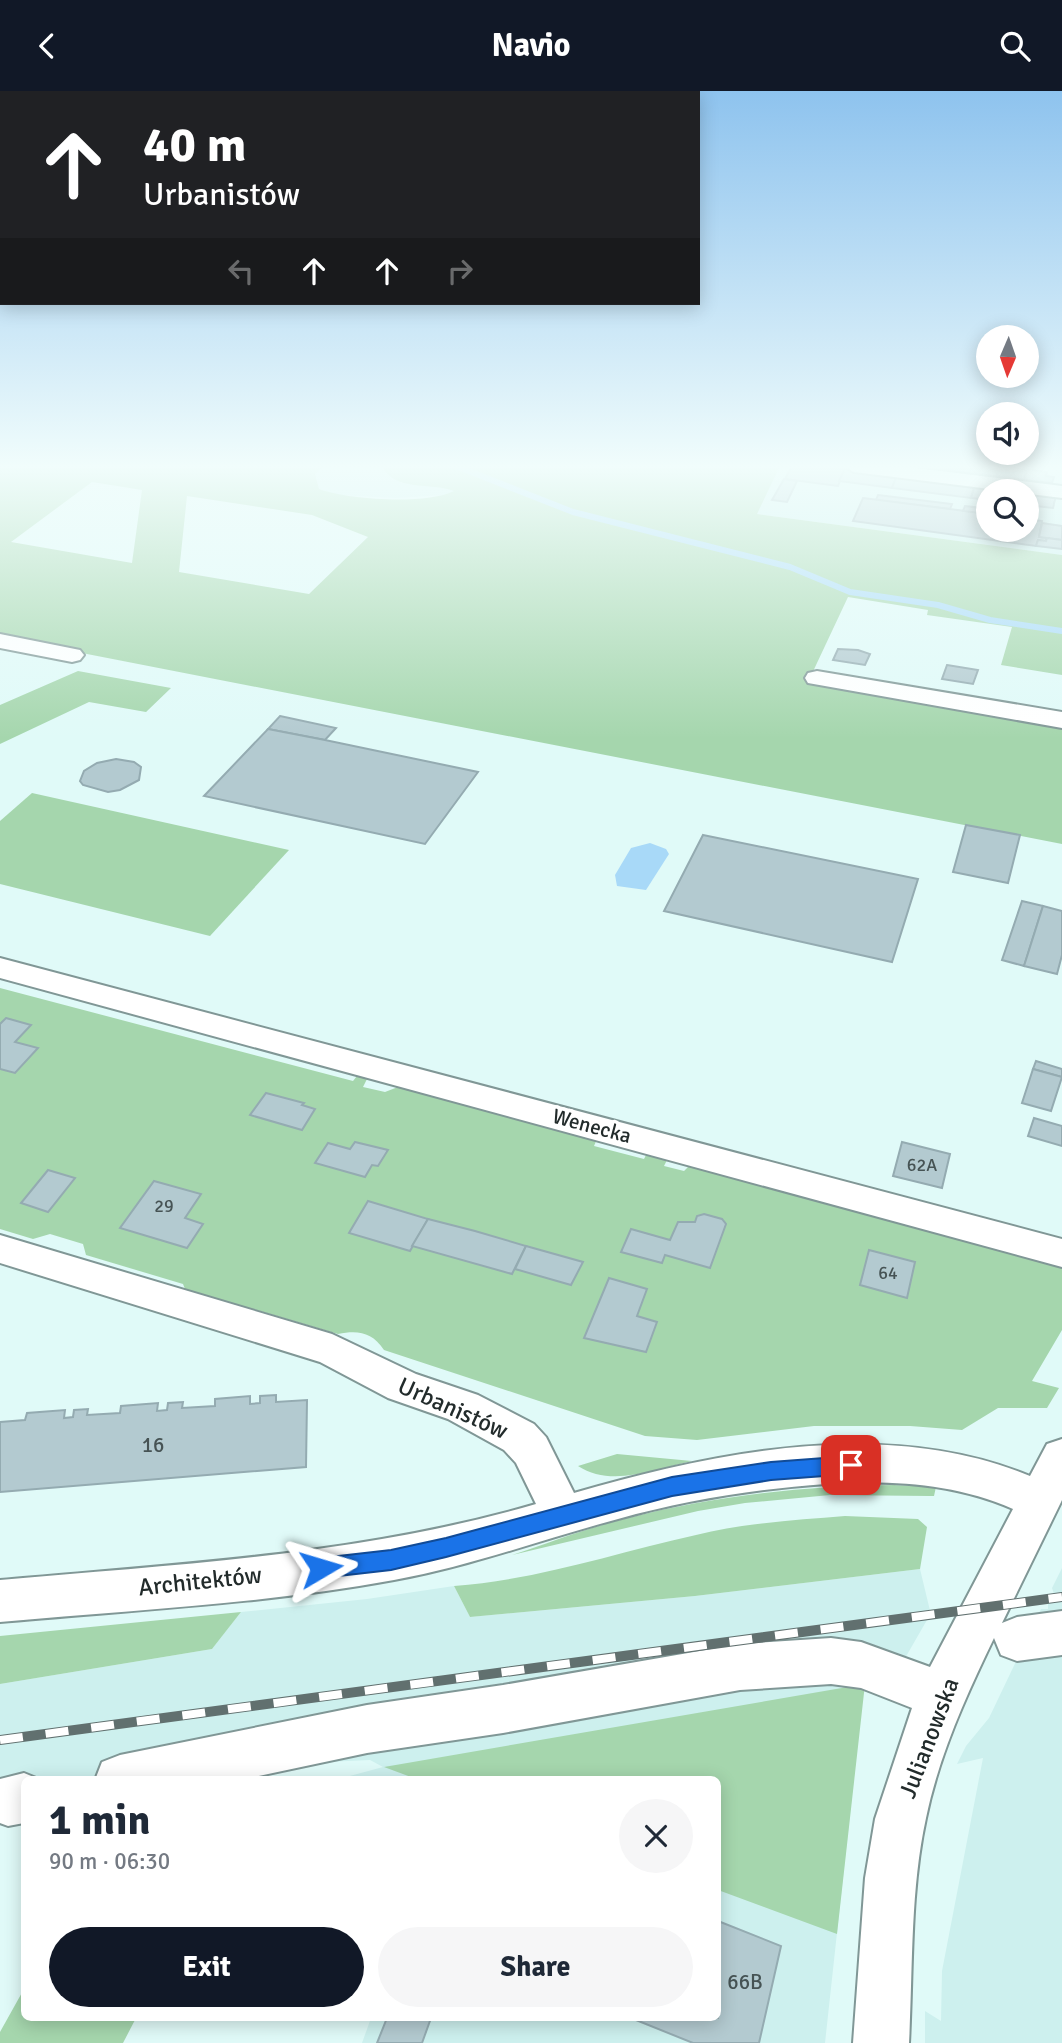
<!DOCTYPE html>
<meta charset="utf-8">
<style>
:root{--surface:#fff;--page:#f6f6f7;--text:#1f2937;--muted:#747a83;--accent:#111827}
body{margin:0;font-family:Signika,sans-serif;background:var(--page);color:var(--text);height:100vh;display:flex;flex-direction:column;font-size:26px;white-space:nowrap}
*{box-sizing:border-box;margin:0}
p{font-size:23px;color:var(--muted)}
.icon{flex:none;width:38px;height:38px;fill:none;stroke:currentColor;stroke-width:2;stroke-linecap:round;stroke-linejoin:round}
.map{position:relative;flex:1;overflow:hidden}
.drawer{position:absolute;left:21px;top:1685px;width:700px;height:245px;display:flex;flex-direction:column;background:var(--surface);border-radius:10px;box-shadow:0 4px 18px #0003}
.drawer>*{flex:none}
.top-card{position:absolute;left:0px;top:0px;width:700px;height:214px;box-shadow:0 4px 18px #0003;background:#202124;color:#fff;overflow:hidden}
.needle{width:46px;rotate:182deg}
.fabs{position:absolute;left:976px;top:234px;display:grid;gap:14px}
.fabs a{display:grid;place-items:center;width:63px;height:63px;border-radius:50%;background:var(--surface);box-shadow:0 4px 18px #0003;font-size:35px}
.pin{position:absolute;display:grid;place-items:center;width:60px;height:60px;color:#fff;margin:-30px;border-radius:14px;box-shadow:0 4px 10px #0006}
.me{position:absolute;width:77px;margin:-38px;rotate:83deg;stroke-linejoin:round;filter:drop-shadow(0 0 5px #0008)}
.turn{display:flex;align-items:center;gap:24px;height:147px;padding:0 28px;font-size:32px}
.turn .icon{width:91px;height:91px;stroke-width:2.5}
.turn b{display:block;font-size:49px;line-height:60px}
.lanes{display:flex;align-items:center;height:66px;padding:0 28px;background:#0003;justify-content:center;gap:35px;direction:ltr}
.lanes .off{opacity:.35}
.round{display:grid;place-items:center;flex:none;width:74px;height:74px;border-radius:37px;background:var(--page)}
.summary{display:flex;align-items:center;justify-content:space-between;height:119px;padding:0 28px}
h1{font-size:42px;font-weight:800;line-height:52px}
.action{display:flex;gap:14px;margin-top:auto;padding:14px 28px}
.action a{flex:1;height:80px;border-radius:42px;background:var(--accent);color:#fff;font-size:28px;font-weight:800;line-height:80px;text-align:center}
.action a+a{background:var(--page);color:var(--text)}
header{display:flex;justify-content:space-between;align-items:center;height:91px;padding:0 28px;background:var(--accent);color:#fff;font-size:32px;font-weight:800}
.map>svg:first-child{display:block}
.built{fill:#cdf0ee;fill-rule:evenodd}
.green{fill:#a5d6ad;fill-rule:evenodd}
.water{fill:#a8d9f8}
.lines{fill:none;stroke-linecap:round;stroke-linejoin:round}
.stream{stroke:#a8d9f8;stroke-width:6}
.building{fill:#b3cad0;stroke:#94abb1;stroke-width:2}
.minor-casing{stroke:#809796;stroke-width:4}
.minor{fill:#fff;fill-rule:evenodd}
.rail-casing{stroke:#61706f;stroke-width:10}
.rail{stroke:#fff;stroke-width:8;stroke-dasharray:23;stroke-linecap:butt}
.route{fill:#1a73e8;stroke:#114b97;stroke-width:2}
.labels{text-anchor:middle;dominant-baseline:central;stroke-width:7;stroke-linejoin:round;paint-order:stroke}
.number-label{font-size:18px;fill:#465354}
.street-label{font-size:21px;fill:#222b2b;stroke:#fff}
.near-number-label{font-size:21px;fill:#465354}
.near-street-label{font-size:24px;fill:#222b2b;stroke:#fff}
</style>
<header><svg class="icon" aria-label="back" viewBox="0 0 24 24"><path d="M15 5l-7 7 7 7"/></svg>Navio<svg class="icon" aria-label="search" viewBox="0 0 24 24"><circle cx="10" cy="10" r="6"/><path d="M15 15l6 6"/></svg></header>
<div class="map">
<svg width="1062" height="1952" viewBox="0 0 1062 1952">
<rect width="100%" height="100%" fill="#e0faf8"/>
<g class="built">
<polygon points="324,375 382,375 385,382 402,392 439,394 455,400 444,404 396,407 337,404 319,398 315,383"/>
<path d="M780,375H833L1062,403V464L756,423ZM989,401H1027V439H989Z"/>
<polygon points="1062,1477 1062,1952 925,1952 925,1920 941,1930 942,1880 983,1667 957,1673 966,1655 989,1627 1041,1518 1048,1518 1048,1512 1053,1512 1049,1504 1054,1503 1052,1497"/>
<polygon points="920,1478 932,1528 927,1529 889,1595 864,1594 825,1952 362,1952 371,1927 718,1927 718,1689 335,1689 383,1676 370,1669 215,1676 154,1689 24,1689 24,1716 0,1721 0,1593 212,1558 241,1521 367,1508 454,1495 470,1526 695,1505"/>
</g>
<g class="green">
<path d="M0,375H324L315,383L319,398C349,409 426,414 454,400C431,391 394,401 382,375H780L757,423L1062,464V584L1001,574L1012,536L927,524L928,519L848,506L809,589L1062,633V753L0,546ZM92,391L142,399L132,472L11,451ZM187,405L312,424L368,446L309,503L179,481Z"/>
<polygon points="78,580 171,597 146,621 89,611 0,653 0,614"/>
<polygon points="32,702 289,759 210,845 0,793 0,730"/>
<path d="M0,897L353,990L357,985L367,988L363,996L385,1001L398,996L597,1048L594,1055L644,1068L647,1062L668,1067L664,1075L684,1080L691,1073L1062,1171V1239L1032,1290L1059,1297L1047,1317H998L962,1339L910,1335H814L697,1349L645,1345L384,1259C372,1241 358,1239 338,1243L185,1198L183,1193L86,1164L83,1153L50,1143L33,1148L0,1138Z"/>
<path d="M617,1363L692,1370C656,1378 611,1397 578,1375Z"/>
<path d="M894,1394L936,1396L934,1405H930L830,1404L745,1412L698,1420L512,1464C549,1452 587,1437 624,1428C713,1405 802,1395 894,1394Z"/>
<path d="M845,1425L918,1428L927,1436L920,1478L695,1505L470,1526L454,1495C537,1489 615,1462 696,1444C745,1432 795,1429 845,1425Z"/>
<polygon points="241,1521 212,1558 0,1593 0,1545"/>
<polygon points="865,1593 837,1843 718,1799 718,1689 419,1689 384,1676"/>
<polygon points="24,1898 24,1927 136,1927 123,1952 0,1952 0,1941"/>
</g>
<polygon class="water" points="650,752 666,758 669,763 646,799 617,795 615,784 631,757"/>
<g class="lines">
<polyline class="stream" points="456,375 573,421 790,476 850,501 938,514 990,529 1062,540"/>
</g>
<g class="building">
<polygon points="792,375 822,375 845,378 838,395 785,388"/>
<polygon points="943,375 971,375 969,382 941,378"/>
<polygon points="971,375 992,375 991,378 998,379 997,385 969,382"/>
<polygon points="1007,376 1027,378 1024,389 997,385 998,379 1005,380"/>
<polygon points="845,378 897,384 892,397 839,390"/>
<polygon points="1027,378 1047,381 1046,385 1054,386 1052,392 1024,389"/>
<polygon points="897,384 975,394 971,407 892,397"/>
<polygon points="784,388 797,390 787,411 772,409"/>
<polygon points="975,394 1007,398 1007,401 989,401 989,409 971,407"/>
<polygon points="1007,398 1056,404 1053,417 1027,414 1027,401 1007,401"/>
<polygon points="878,404 952,413 950,418 876,409"/>
<polygon points="863,407 989,423 989,439 1027,439 1027,428 1042,430 1039,446 1047,447 1046,450 1038,449 1036,455 853,430"/>
<polygon points="965,415 989,418 989,423 963,420"/>
<polygon points="1042,432 1062,435 1062,449 1039,446"/>
<polygon points="1047,447 1062,449 1062,458 1036,455 1038,449 1046,450"/>
<polygon points="838,558 858,559 870,563 865,574 833,569"/>
<polygon points="947,574 978,579 973,593 942,588"/>
<polygon points="280,625 336,637 325,649 268,638"/>
<polygon points="268,638 325,649 478,681 425,753 204,705"/>
<polygon points="116,668 134,671 141,676 139,689 120,699 108,701 83,694 80,690 84,680 97,672"/>
<polygon points="966,734 1020,744 1008,792 953,781"/>
<polygon points="703,744 918,788 892,871 664,820"/>
<polygon points="1022,810 1043,815 1024,875 1002,869"/>
<polygon points="1043,815 1062,820 1062,864 1057,883 1024,875"/>
<polygon points="6,927 31,934 15,951 38,957 15,982 0,978 0,933"/>
<polygon points="1036,970 1062,978 1062,986 1033,978"/>
<polygon points="1033,978 1062,986 1051,1020 1022,1012"/>
<polygon points="266,1002 304,1012 302,1014 315,1018 302,1039 250,1024"/>
<polygon points="1034,1027 1062,1035 1062,1055 1028,1045"/>
<polygon points="355,1051 388,1059 378,1075 372,1074 365,1086 315,1072 328,1052 350,1058"/>
<polygon points="902,1051 950,1063 942,1097 893,1085"/>
<polygon points="48,1079 75,1087 48,1121 21,1112"/>
<polygon points="154,1090 201,1103 185,1127 203,1133 187,1157 120,1137"/>
<polygon points="368,1110 428,1128 410,1160 349,1142"/>
<polygon points="704,1123 722,1128 726,1133 710,1177 665,1164 662,1172 621,1161 631,1138 670,1149 678,1131 695,1131 697,1125"/>
<polygon points="428,1128 475,1140 526,1155 512,1183 412,1155"/>
<polygon points="526,1155 583,1171 571,1194 515,1178"/>
<polygon points="869,1159 915,1171 907,1207 860,1194"/>
<polygon points="609,1187 647,1198 637,1225 657,1231 646,1261 584,1247"/>
<polygon points="276,1304 276,1311 307,1309 306,1376 0,1401 0,1331 25,1329 27,1322 65,1319 64,1327 73,1326 74,1319 88,1318 87,1324 120,1322 121,1315 158,1312 157,1320 167,1319 168,1312 183,1311 182,1317 215,1315 215,1308 250,1305 250,1313 260,1312 260,1305"/>
<polygon points="718,1830 781,1855 759,1952 693,1952 631,1927 718,1927"/>
<polygon points="387,1927 431,1927 422,1952 377,1952"/>
</g>
<g class="lines">
<defs>
<g id="minor">
<polygon points="844,375 899,375 1062,395 1062,407 854,381"/>
<polygon points="0,543 80,559 84,564 80,569 72,571 0,557"/>
<polygon points="817,580 1062,621 1062,637 808,592 805,587 808,582"/>
<polygon points="0,867 1062,1148 1062,1176 0,887"/>
<path d="M0,1144L332,1243L416,1283L478,1304L534,1333L546,1346L574,1402C718,1360 887,1326 1030,1385L1047,1353L1062,1348V1409L1002,1532L1017,1526L1062,1520V1564L1017,1570L1001,1564L994,1547C966,1605 939,1664 926,1727C910,1800 913,1878 909,1952H853L865,1787L875,1728L912,1617L861,1597L831,1593L740,1599L503,1642L367,1662L240,1689H95L102,1671L120,1664L367,1614L503,1594L740,1553L831,1547L861,1551L930,1576L1013,1418C954,1392 890,1389 826,1393C756,1398 686,1409 618,1428C543,1448 471,1475 394,1489C264,1513 131,1519 0,1531V1489C180,1473 361,1464 536,1413L516,1372L504,1359L448,1328L388,1307L320,1271L0,1172Z"/>
<polygon points="24,1682 41,1689 24,1689 24,1732 8,1735 0,1732 0,1688"/>
</g>
</defs>
<use href="#minor" class="minor-casing"/>
<use href="#minor" class="minor"/>
<defs>
<polyline id="rail" points="0,1649 1062,1506"/>
</defs>
<use href="#rail" class="rail-casing"/>
<use href="#rail" class="rail"/>
</g>
<linearGradient id="sky" x2="0" y2="1"><stop stop-color="#8ec3ee"/><stop offset="0.58" stop-color="#f1fdfc"/><stop offset="1" stop-color="#f1fdfc" stop-opacity="0"/></linearGradient>
<rect width="1062" height="648" fill="url(#sky)"/>
<polygon class="route" points="851,1365 859,1368 862,1374 859,1380 851,1383 771,1389 672,1405 446,1466 391,1479 321,1487 314,1484 311,1477 314,1470 321,1467 391,1459 446,1447 672,1386 771,1371"/>
<g class="labels">
<g class="number-label">
<text x="922" y="1074">62A</text>
<text x="164" y="1115">29</text>
<text x="888" y="1182">64</text>
</g>
<g class="street-label">
<text transform="translate(592 1035) rotate(15)">Wenecka</text>
</g>
<g class="near-number-label">
<text x="153" y="1354">16</text>
<text x="745" y="1891">66B</text>
</g>
<g class="near-street-label">
<text transform="translate(453 1317) rotate(24)">Urbanistów</text>
<text transform="translate(200 1490) rotate(-6)">Architektów</text>
<text transform="translate(929 1647) rotate(-69)">Julianowska</text>
</g>
</g>
</svg>
<div class="fabs">
<a><svg class="needle" viewBox="-14 -14 28 28"><path d="M0-13l5 13h-10z" fill="#e53935"/><path d="M0 13l5-13h-10z" fill="#747a83"/></svg></a>
<a><svg class="icon" aria-label="sound" viewBox="0 0 24 24"><path d="M4 9h4l5-4v14l-5-4H4zM17 9q2 3 0 6"/></svg></a>
<a><svg class="icon" aria-label="search" viewBox="0 0 24 24"><circle cx="10" cy="10" r="6"/><path d="M15 15l6 6"/></svg></a>
</div>
<div class="pin" style="left:851px;top:1374px;background:#d93025"><svg class="icon" aria-label="arrive" viewBox="0 0 24 24"><path d="M6 21V4h12l-3 4 3 4H6"/></svg></div>
<svg class="me" style="left:321px;top:1477px" viewBox="-20 -20 40 40"><path d="M0-17L14 15 0 8-14 15z" fill="#1a73e8" stroke="#fff" stroke-width="4"/></svg>
<div class="top-card">
<div class="turn"><svg class="icon" aria-label="ahead" viewBox="0 0 24 24"><path d="M12 20V5M6 11l6-6 6 6"/></svg><div><b>40 m</b>Urbanistów</div></div>
<div class="lanes"><svg class="icon off" aria-label="left" viewBox="0 0 24 24"><path d="M17 20v-9H6M10 6l-5 5 5 5"/></svg><svg class="icon" aria-label="ahead" viewBox="0 0 24 24"><path d="M12 20V5M6 11l6-6 6 6"/></svg><svg class="icon" aria-label="ahead" viewBox="0 0 24 24"><path d="M12 20V5M6 11l6-6 6 6"/></svg><svg class="icon off" aria-label="right" viewBox="0 0 24 24"><path d="M7 20v-9h11M14 6l5 5-5 5"/></svg></div>
</div>
<section class="drawer">
<div class="summary"><div><h1>1 min</h1><p>90 m · 06:30</p></div><a class="round"><svg class="icon" aria-label="close" viewBox="0 0 24 24"><path d="M6 6l12 12M18 6L6 18"/></svg></a></div>
<div class="action"><a>Exit</a><a>Share</a></div>
</section>
</div>
